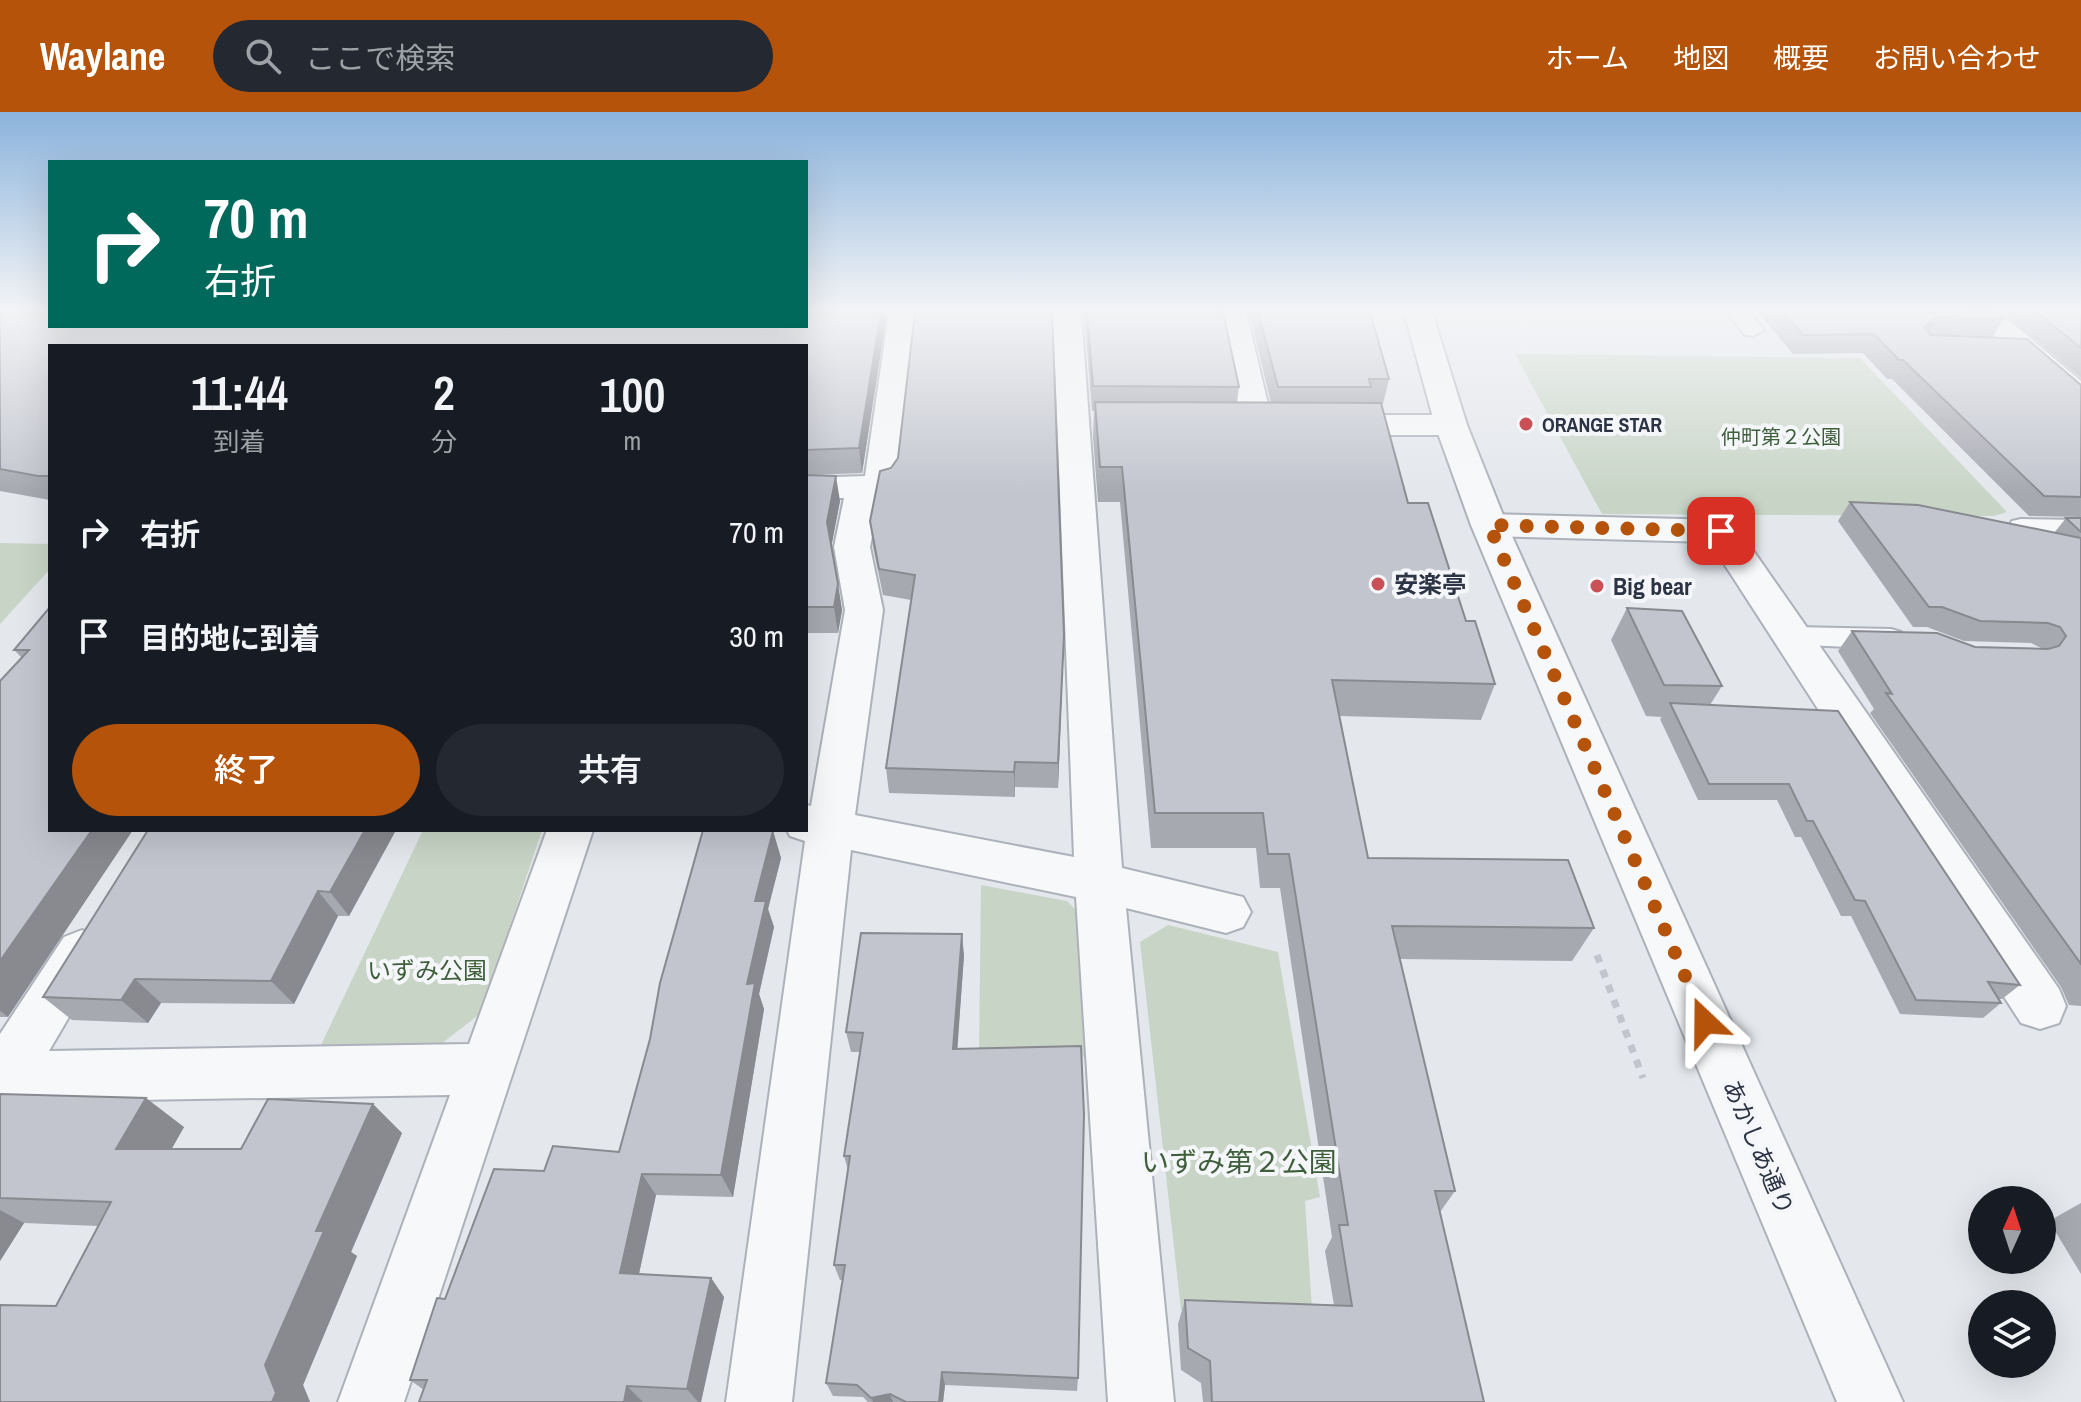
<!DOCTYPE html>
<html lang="ja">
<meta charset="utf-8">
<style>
:root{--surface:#171b24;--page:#242831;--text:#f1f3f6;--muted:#9ea1a6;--accent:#b45309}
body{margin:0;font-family:"Archivo Narrow","Noto Sans JP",sans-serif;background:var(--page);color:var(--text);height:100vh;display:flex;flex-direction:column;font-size:30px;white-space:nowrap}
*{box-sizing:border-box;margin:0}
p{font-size:26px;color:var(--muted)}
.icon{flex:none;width:44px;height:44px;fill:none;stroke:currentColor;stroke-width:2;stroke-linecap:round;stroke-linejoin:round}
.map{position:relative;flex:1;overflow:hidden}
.sheet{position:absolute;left:48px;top:232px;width:760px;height:488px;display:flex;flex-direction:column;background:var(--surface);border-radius:0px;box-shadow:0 8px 32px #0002}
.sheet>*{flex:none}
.guide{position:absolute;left:48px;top:48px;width:760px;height:168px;border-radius:0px;box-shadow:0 8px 32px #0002;background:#00695c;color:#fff;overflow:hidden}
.needle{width:52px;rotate:3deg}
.tools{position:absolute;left:1968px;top:1074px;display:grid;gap:16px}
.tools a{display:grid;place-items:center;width:88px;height:88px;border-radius:50%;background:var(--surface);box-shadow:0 8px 32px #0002;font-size:40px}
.pin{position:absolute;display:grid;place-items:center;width:68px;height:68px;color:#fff;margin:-34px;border-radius:16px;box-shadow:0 4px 12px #0006}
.me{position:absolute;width:88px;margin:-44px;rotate:337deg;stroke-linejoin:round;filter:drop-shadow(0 0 6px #0008)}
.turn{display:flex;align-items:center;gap:28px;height:168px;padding:0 24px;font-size:36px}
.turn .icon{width:104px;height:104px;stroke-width:2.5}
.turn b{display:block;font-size:56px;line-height:68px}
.eta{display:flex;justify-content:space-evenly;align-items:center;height:136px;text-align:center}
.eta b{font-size:48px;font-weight:600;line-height:56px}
.primary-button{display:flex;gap:16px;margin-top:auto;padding:16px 24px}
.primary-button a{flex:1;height:92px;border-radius:48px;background:var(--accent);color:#fff;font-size:32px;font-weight:600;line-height:92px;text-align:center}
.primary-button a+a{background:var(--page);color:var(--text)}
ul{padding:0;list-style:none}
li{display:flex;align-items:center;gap:24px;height:104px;padding:0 24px}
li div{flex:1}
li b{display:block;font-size:30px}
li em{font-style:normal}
header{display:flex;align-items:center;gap:48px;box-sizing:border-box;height:112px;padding:0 40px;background:var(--accent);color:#fff}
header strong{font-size:38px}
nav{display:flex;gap:44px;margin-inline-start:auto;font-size:28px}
.search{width:560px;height:72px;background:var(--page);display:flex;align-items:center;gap:20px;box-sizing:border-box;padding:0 28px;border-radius:44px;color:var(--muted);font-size:30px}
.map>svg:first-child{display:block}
.green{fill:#c8d5c6}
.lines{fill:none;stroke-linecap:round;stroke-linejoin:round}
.service-casing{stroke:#adb1ba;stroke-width:4}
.minor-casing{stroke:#adb1ba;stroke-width:4}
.tertiary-casing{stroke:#adb1ba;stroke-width:4}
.path{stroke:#c2c5cb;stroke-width:7;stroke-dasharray:8 8;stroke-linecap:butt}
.service{fill:#f7f8fa;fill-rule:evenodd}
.minor{fill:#f7f8fa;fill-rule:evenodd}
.tertiary{fill:#f7f8fa;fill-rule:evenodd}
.wall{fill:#a7a9b1}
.shaded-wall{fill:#888a90}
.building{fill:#c2c5ce;stroke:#888a90;stroke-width:2}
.route{stroke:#b45309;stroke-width:14;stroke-dasharray:0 25.2}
.poi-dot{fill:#ca5058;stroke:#f4f6f9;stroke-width:3}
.labels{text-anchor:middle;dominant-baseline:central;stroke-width:8;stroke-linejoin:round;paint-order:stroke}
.far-poi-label{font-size:20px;font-weight:bold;fill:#2c3344;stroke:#f4f6f9;text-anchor:start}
.far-park-label{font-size:20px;fill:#3e5f3a;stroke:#f4f6f9}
.poi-label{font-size:24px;font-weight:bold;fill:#2c3344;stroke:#f4f6f9;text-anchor:start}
.park-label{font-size:24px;fill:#3e5f3a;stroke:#f4f6f9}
.street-label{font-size:24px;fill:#2c3344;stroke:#f4f6f9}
.near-park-label{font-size:28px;fill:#3e5f3a;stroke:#f4f6f9}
</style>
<header>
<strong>Waylane</strong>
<div class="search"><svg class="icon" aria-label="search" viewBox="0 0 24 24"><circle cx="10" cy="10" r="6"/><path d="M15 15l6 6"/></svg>ここで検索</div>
<nav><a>ホーム</a><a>地図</a><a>概要</a><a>お問い合わせ</a></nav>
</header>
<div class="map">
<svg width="2081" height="1290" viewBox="0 0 2081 1290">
<rect width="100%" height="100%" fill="#e4e7ec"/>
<g class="green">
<polygon points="1515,242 1860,246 2007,400 1994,404 1602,402"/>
<polygon points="0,431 50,432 50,457 0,512"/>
<polygon points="423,718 542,718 481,901 437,935 321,933"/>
<polygon points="981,773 1067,789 1089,811 1094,945 979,942"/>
<polygon points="1168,813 1278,840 1320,1085 1305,1089 1312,1197 1181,1198 1140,830"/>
</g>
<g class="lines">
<defs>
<g id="service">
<polygon points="1727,200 1748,200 1764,218 1753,224 1745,223"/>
<polygon points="2021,407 2081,408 2081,424 2012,421 2008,415 2012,409"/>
<polygon points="1794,515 1891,517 1901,520 1906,527 1901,534 1891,537 1784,532 1780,525 1784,518"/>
</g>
<g id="minor">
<polygon points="889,200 917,200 898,371 893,378 880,382 870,435 883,498 855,703 1074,745 1053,200 1081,200 1122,756 1243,785 1251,800 1243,815 1226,821 1126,796 1174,1290 1108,1290 1076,785 851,738 792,1290 726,1290 805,729 790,724 787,718 806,718 806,693 811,694 845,498 834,435 844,386 806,386 806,366 865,364"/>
<polygon points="1218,200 1246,200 1273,313 1269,320 1257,323 1245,320 1241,313"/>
<polygon points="1968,200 1999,200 2081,269 2081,294 2070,292"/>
<polygon points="1326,303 1451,303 1463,306 1467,313 1463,320 1451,323 1326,323 1314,320 1310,313 1314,306"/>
<polygon points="1489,402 1721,408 1734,411 2059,877 2066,894 2059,911 2040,917 2021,911 1710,430 1489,424 1476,421 1471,413 1476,405"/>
<polygon points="547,718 593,718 404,1290 338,1290 450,983 14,990 0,996 0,922 64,825 82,818 100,825 107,840 49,939 469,932"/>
</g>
<polygon id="tertiary" points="1404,200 1432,200 1467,313 1507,413 1903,1290 1837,1290 1471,413 1435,313"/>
</defs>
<use href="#service" class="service-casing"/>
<use href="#minor" class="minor-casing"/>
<use href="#tertiary" class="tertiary-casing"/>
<polyline class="path" points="1597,843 1643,966"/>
<use href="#service" class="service"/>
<use href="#minor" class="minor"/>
<use href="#tertiary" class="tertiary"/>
</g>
<g class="wall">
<polygon points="0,200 50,214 806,214 887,200 862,361 808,363 840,389 831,435 842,498 838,521 806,521 806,234 50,234 50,388 0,379"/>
<polygon points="1084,200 1223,200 1239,275 1237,291 1271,291 1249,200 1370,200 1389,267 1383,292 1381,292 1408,391 1495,572 1481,608 1340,604 1368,746 1594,816 1572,849 1400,847 1455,1079 1440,1100 1484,1290 1203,1290 1201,1271 1181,1258 1178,1212 1185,1188 1334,1193 1325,1139 1332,1125 1280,776 1260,776 1256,736 1151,736 1120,390 1098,390 1093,325 1094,299 1092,299"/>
<polygon points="1758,200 1997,200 2004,207 1992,225 2081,273 2081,405 2029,404 1892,267 1887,267 1863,241 1793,242"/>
<polygon points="2002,200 2081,200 2081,266"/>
<polygon points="898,346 1063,549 1058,676 1015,675 1015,685 889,681 886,656 911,488 883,483 873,435 870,409 891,356"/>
<polygon points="1850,390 2054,421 2066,406 2081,406 2081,894 2069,893 2061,875 1870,601 1874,597 1838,539 1852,519 1975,535 2043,537 2031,531 1964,529 1927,515 1913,515 1838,409"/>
<polygon points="50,495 8,905 0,905 0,569 22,546 14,538"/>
<polygon points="1627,496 1722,574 1710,593 2020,873 2002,887 1998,887 2001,891 1983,906 1900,902 1851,804 1841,804 1801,725 1795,725 1777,688 1698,688 1660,607 1662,605 1646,604 1611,528"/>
<polygon points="148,718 396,718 349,804 338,804 294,892 161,891 148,911 72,908 43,885"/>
<polygon points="773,719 781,746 768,797 774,815 759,882 764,897 733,1085 656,1083 639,1162 711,1166 724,1185 701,1290 419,1290 424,1278 410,1268 445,1187 544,1059 619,1040 650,927"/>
<polygon points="964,843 957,937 1078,1266 1077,1279 945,1273 943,1290 868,1290 863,1285 833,1284 826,1271 843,1168 840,1168 834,1153 848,1058 844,1044 860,940 851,940 846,920"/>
<polygon points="0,982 184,1015 171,1037 241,1037 402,1021 351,1140 357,1144 303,1273 310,1290 0,1290 56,1194 98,1114 24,1111 0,1149"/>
<polygon points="2081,1091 2081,1162 2049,1109"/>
</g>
<g class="shaded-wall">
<polygon points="881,200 887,200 862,361 859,336"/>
<polygon points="1938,205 1927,224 1924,215"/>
<polygon points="836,364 840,389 831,436 827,410"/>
<polygon points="838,472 842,498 838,521 834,495"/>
<polygon points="1064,523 1063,549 1058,676 1058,651"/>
<polygon points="1015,650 1015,685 1014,660"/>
<polygon points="92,718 133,718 8,905 0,899 0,849"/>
<polygon points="365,718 396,718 349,804 330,780"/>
<polygon points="773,719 781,746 768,797 774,815 759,882 764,897 733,1085 721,1063 747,872 755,789"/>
<polygon points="318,779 338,804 294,892 271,869"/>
<polygon points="962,822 964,843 956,956 953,937"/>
<polygon points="135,867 161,891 148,911 121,888"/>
<polygon points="146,986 184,1015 156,1065 116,1037"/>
<polygon points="373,992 402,1021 351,1140 357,1144 303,1273 310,1290 272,1290 265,1253 316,1119"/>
<polygon points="642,1062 656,1083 635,1180 620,1161"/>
<polygon points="0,1098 24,1111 0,1149"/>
<polygon points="711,1166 724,1185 701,1290 698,1290 687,1277"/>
<polygon points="942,1260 945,1273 943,1290 939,1290"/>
<polygon points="627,1274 643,1290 624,1290"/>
<polygon points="890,1282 893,1290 873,1290 871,1286"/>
</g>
<g class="building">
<polygon points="0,200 50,200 50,214 806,214 806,200 881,200 859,336 806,338 806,234 50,234 50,364 38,364 0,357"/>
<polygon points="915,200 1052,200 1064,523 1058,651 1015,650 1014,660 886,656 915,463 879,457 870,409 880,359 891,356 898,346"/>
<polygon points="1087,200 1223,200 1239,275 1093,274"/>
<polygon points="1258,200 1370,200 1389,267 1369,267 1371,275 1278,275"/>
<polygon points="1783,200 1997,200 2004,207 1938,205 1924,215 1930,223 2027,227 2081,273 2081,385 2044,384 1903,248 1899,248 1874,222 1803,223"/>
<polygon points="2037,200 2081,200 2081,236"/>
<polygon points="1095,290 1381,291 1408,391 1428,391 1466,509 1475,509 1495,572 1332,568 1368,746 1568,748 1594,816 1392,814 1455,1079 1435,1079 1484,1290 1212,1290 1210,1249 1188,1236 1185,1188 1352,1194 1339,1113 1348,1113 1289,742 1268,742 1263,701 1155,701 1122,355 1100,355"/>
<polygon points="806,363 836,364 827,410 838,472 834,495 806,495"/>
<polygon points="1850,390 1918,393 2081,426 2081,852 1886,581 1892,582 1852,519 1937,521 1975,535 2048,537 2059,534 2066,524 2060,515 2048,511 1980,509 1942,495 1929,495"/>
<polygon points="2066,406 2081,406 2081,420"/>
<polygon points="50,495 50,718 92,718 0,849 0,569 29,538 14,538"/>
<polygon points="1627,496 1682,499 1722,574 1664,573"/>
<polygon points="1670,591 1838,599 2020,873 1988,870 2001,891 1916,888 1865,789 1855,788 1813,709 1807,709 1789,672 1709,672"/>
<polygon points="148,718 365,718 330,780 318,779 271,869 135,867 121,888 43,885"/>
<polygon points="703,718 773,719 755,789 766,789 747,872 755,871 721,1063 642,1062 620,1161 711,1166 687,1277 627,1274 624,1290 419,1290 427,1268 410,1268 437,1186 445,1187 494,1057 544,1059 553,1034 619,1040 650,927 660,871"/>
<polygon points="861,821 962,822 953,937 1081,934 1084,1002 1078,1266 942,1260 939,1290 906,1290 890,1282 871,1286 857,1273 826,1271 845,1153 834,1153 850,1044 844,1044 863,921 846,920"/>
<polygon points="0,982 146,986 116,1037 241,1037 268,987 373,992 316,1119 324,1119 265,1253 276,1281 272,1290 0,1290 0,1193 56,1194 111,1090 0,1086"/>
</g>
<linearGradient id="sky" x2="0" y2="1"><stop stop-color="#8bb3dc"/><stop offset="0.52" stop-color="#f3f4f6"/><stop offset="1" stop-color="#f3f4f6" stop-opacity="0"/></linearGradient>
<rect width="2081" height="381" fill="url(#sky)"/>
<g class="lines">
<polyline class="route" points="1705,910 1489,413 1721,419"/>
</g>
<g class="poi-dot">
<circle cx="1526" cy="312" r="8"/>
<circle cx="1378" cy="472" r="8"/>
<circle cx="1597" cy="474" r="8"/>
</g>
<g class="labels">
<g class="far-poi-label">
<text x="1542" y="312">ORANGE STAR</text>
</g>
<g class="far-park-label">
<text x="1781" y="324">仲町第２公園</text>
</g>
<g class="poi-label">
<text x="1394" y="472">安楽亭</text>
<text x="1613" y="474">Big bear</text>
</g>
<g class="park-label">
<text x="427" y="858">いずみ公園</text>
</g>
<g class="street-label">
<text transform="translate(1759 1035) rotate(67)">あかしあ通り</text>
</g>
<g class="near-park-label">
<text x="1239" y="1050">いずみ第２公園</text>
</g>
</g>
</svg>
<div class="tools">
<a><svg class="needle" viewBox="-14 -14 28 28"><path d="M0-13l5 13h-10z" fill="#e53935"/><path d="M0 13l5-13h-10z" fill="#9ea1a6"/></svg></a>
<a><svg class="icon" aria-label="layers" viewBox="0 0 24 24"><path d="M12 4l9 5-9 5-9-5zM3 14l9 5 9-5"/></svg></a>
</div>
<div class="pin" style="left:1721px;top:419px;background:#d93025"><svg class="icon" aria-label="arrive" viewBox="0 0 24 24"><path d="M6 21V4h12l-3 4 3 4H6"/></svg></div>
<svg class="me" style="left:1705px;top:910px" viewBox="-20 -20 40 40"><path d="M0-17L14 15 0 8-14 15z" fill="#b45309" stroke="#fff" stroke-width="4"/></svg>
<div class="guide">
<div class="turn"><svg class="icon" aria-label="right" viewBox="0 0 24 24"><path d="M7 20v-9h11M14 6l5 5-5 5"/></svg><div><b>70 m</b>右折</div></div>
</div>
<section class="sheet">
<div class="eta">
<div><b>11:44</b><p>到着</p></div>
<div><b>2</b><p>分</p></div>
<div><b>100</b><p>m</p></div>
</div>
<ul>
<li><svg class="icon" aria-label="right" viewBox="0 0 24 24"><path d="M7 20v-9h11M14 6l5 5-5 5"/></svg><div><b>右折</b></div><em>70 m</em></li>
<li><svg class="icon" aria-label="arrive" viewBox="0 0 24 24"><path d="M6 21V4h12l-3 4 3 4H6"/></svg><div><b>目的地に到着</b></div><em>30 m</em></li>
</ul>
<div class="primary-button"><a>終了</a><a>共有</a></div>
</section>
</div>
